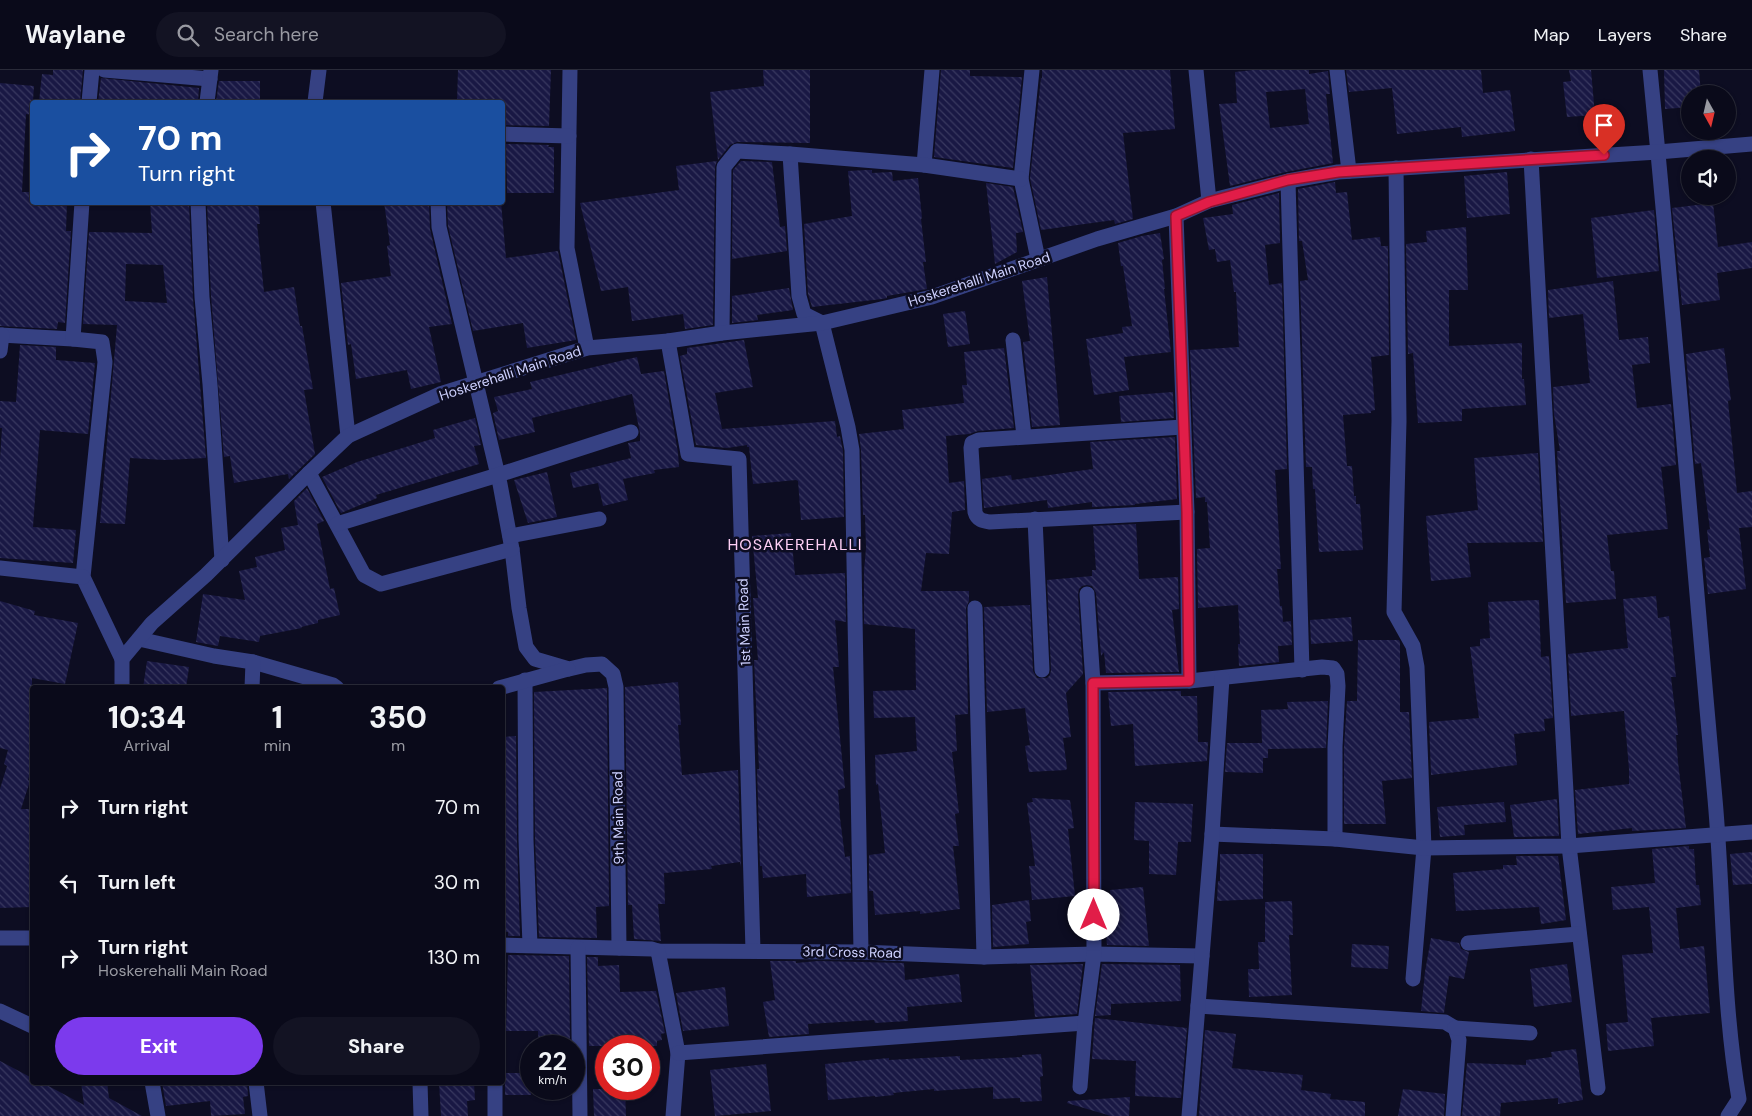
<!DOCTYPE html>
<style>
:root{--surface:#0a0a1a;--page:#131323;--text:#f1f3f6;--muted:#999aa2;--line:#2a2b39;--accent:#7c3aed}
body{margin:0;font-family:"DM Sans",sans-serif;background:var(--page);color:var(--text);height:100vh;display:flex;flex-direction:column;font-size:19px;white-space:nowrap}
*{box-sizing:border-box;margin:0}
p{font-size:16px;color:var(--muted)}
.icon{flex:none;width:28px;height:28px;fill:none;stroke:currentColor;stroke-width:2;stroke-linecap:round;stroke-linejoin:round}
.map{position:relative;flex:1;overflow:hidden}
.side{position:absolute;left:30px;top:615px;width:475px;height:400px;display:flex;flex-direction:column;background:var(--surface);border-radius:5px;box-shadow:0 1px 4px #0004,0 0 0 1px var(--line)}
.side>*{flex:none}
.hud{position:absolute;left:30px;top:30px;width:475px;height:105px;border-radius:5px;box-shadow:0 1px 4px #0004,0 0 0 1px var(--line);background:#1a4fa0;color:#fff;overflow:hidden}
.needle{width:32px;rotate:172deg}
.tools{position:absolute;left:1681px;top:15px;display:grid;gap:10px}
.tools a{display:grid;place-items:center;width:55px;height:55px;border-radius:50%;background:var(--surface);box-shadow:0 1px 4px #0004,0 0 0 1px var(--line);font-size:25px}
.speed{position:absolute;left:520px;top:965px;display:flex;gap:10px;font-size:25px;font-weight:700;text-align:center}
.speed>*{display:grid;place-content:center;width:65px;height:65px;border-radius:50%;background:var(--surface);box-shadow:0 1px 4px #0004,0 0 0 1px var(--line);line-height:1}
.speed small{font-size:12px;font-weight:400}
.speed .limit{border:8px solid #d22;background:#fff;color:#111}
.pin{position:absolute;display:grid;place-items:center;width:42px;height:42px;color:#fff;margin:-51px -21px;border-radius:50% 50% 50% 0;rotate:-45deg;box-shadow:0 0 5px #0007}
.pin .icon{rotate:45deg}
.me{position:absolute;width:55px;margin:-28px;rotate:0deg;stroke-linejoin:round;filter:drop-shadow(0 0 4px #0008)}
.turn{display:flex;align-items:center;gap:18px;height:105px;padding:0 25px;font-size:22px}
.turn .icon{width:65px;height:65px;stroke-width:2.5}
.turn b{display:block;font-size:35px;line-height:42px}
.eta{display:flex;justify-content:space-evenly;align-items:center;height:85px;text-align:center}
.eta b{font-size:30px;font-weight:800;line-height:35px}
.cta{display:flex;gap:10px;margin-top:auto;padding:10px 25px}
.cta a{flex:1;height:58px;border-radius:30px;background:var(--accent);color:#fff;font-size:20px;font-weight:800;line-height:58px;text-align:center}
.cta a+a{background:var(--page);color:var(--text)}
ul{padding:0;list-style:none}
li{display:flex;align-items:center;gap:15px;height:75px;padding:0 25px}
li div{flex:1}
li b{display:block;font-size:19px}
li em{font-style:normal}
header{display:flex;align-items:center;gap:30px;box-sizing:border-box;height:70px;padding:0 25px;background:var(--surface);border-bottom:1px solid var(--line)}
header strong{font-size:24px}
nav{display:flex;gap:28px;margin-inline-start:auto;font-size:18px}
.search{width:350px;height:45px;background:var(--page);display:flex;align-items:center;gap:12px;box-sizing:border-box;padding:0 18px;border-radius:28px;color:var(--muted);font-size:19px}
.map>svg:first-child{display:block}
.building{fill:url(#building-back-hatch);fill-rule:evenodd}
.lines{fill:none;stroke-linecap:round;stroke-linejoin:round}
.minor{stroke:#364183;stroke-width:15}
.route-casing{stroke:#92132f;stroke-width:12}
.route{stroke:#e11d48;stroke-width:9}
.labels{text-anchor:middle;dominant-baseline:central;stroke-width:5;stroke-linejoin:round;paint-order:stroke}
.street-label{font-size:14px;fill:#ced1ff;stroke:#0d0d22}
.quarter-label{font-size:16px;letter-spacing:1px;fill:#ffd0f7;stroke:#0d0d22}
</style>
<header>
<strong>Waylane</strong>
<div class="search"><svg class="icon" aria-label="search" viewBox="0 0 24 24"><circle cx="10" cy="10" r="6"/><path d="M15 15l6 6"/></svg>Search here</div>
<nav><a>Map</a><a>Layers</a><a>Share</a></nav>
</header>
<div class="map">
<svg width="1752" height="1046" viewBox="0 0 1752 1046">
<defs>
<pattern id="building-back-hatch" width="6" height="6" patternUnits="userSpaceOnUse" patternTransform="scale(1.25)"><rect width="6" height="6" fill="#191844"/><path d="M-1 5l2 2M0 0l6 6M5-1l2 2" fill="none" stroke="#393960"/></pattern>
</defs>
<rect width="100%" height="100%" fill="#0d0d22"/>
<g class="building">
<polygon points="53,0 83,0 80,32 39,32 42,4 53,5"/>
<polygon points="458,0 551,0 549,56 502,55 502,32 457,32"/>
<polygon points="763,0 810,0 810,73 737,72 730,75 718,90 710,22 764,16"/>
<polygon points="941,0 970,0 970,6 1022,7 1013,98 934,87"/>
<polygon points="1042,0 1170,0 1175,59 1123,63 1133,149 1115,154 1114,150 1041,160 1030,108 1041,8 1042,8"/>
<path d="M1253,0H1309V4L1328,1L1330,24H1326L1333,93L1286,102L1230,116L1219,34L1237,33L1235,2ZM1305,19L1309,54L1270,58L1266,22Z"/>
<polygon points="1346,0 1481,0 1483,23 1510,20 1515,61 1462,67 1461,57 1397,64 1392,18 1349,22"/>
<polygon points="1569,0 1591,0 1595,45 1567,47 1563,12 1571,11"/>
<polygon points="1664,0 1699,0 1701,24 1690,24 1690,37 1665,39"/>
<polygon points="101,8 199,18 198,32 98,32"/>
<polygon points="219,11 260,11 260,32 216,32"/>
<polygon points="0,13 34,16 32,45 26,44 22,122 32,122 32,132 67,132 66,161 71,161 65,253 58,252 57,259 0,256"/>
<polygon points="506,74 549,75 548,77 554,77 554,123 507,123"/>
<polygon points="717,91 715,97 713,255 685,259 683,244 632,251 628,217 601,221 580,133 679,120 676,96"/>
<polygon points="741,91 772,92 780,157 785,156 787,181 732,189 733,100"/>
<polygon points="866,100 872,100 872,103 892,102 893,111 918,108 922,148 921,149 926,192 923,192 927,219 887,226 887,228 882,229 812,237 808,224 804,154 852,146 848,101"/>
<polygon points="1507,102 1510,144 1467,148 1464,106"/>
<polygon points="1335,112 1336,123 1347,122 1352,170 1380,167 1381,176 1388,176 1389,285 1371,287 1375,340 1371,341 1371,343 1343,345 1347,396 1352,396 1354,426 1356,426 1356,434 1360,434 1363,480 1319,482 1315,419 1313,419 1312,397 1306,397 1300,211 1308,210 1302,171 1299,171 1298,119"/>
<polygon points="986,113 1013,117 1023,162 1016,163 1017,182 995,194"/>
<polygon points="1279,123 1280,173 1265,175 1269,215 1282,213 1287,399 1275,400 1281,499 1277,499 1280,536 1282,536 1283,552 1291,551 1292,575 1278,576 1279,592 1239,596 1238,574 1240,574 1238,535 1198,538 1197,479 1210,478 1207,432 1205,432 1205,427 1196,428 1190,280 1239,277 1236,222 1234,222 1230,190 1217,192 1215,179 1209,180 1203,148 1233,144 1232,135"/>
<path d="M150,132H189L193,228L206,388L165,390L130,388L125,454L100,453L117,255L83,254L89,162L152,163ZM126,194L163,195L167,233L125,231Z"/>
<polygon points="207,132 258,132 260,154 257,154 264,222 294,217 300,256 302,256 313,319 304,320 315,384 289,409 288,404 234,413 230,386 224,387 211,226"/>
<polygon points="384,132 429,132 430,159 452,254 429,257 441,312 411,319 407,300 356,309 351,274 348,275 341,213 391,206 387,176 390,175"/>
<polygon points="447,132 501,132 506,188 558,181 576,270 527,278 523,253 473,261 448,156"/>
<polygon points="1713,133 1718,177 1752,172 1752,198 1717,203 1720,230 1682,235 1672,138"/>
<polygon points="1654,140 1659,201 1597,208 1591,148"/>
<polygon points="1466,157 1468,220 1449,220 1449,276 1522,273 1522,309 1524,309 1526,335 1462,339 1462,351 1418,353 1413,283 1408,284 1406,174 1427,172 1426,161"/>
<polygon points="1160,163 1164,189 1162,190 1165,219 1164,219 1171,282 1124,287 1129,320 1094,325 1086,269 1123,263 1122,257 1132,256 1123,196 1121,196 1118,173 1142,166"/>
<polygon points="1047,207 1060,355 1032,357 1023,272 1030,271 1022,211"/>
<polygon points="1613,211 1619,270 1648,267 1650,293 1632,295 1637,338 1671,334 1676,395 1661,397 1668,459 1607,465 1611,501 1614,501 1616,529 1566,533 1557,381 1560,381 1554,344 1553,317 1590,313 1583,244 1549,248 1548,220"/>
<polygon points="789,218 793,240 757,245 758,250 732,253 732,226"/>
<polygon points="965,241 970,274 948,277 943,244"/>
<polygon points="744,270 753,317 715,323 722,359 835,351 837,367 840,366 843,381 844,447 801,450 798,411 796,410 753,414 749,377 747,377 747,375 727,378 696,375 680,286 687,284 687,278"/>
<polygon points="20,275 56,277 56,290 95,293 88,364 40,360 33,457 76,460 73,493 0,488 0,389 2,358 0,358 0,331 16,332"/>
<polygon points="1004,278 1014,358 978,361 969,364 946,366 949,413 964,411 965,440 952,442 949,484 926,483 921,521 969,521 969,531 966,538 968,644 955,645 957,681 952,682 959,743 955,744 959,776 953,776 960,839 920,844 920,841 875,845 873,821 869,821 869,785 885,783 878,714 876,715 875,685 917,681 915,647 874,648 873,621 916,620 915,559 864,554 864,501 866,478 865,445 863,445 861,380 859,364 904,359 902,340 964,333 962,315 967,315 964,282"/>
<polygon points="1724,278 1731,330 1728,331 1737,423 1752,421 1752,457 1739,458 1746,519 1708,524 1704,488 1710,487 1707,460 1710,459 1701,393 1695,394 1686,284"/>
<polygon points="637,287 641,304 664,301 678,383 679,397 654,400 655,403 623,409 628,430 603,436 598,413 573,418 570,403 631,388 628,373 640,371 640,363 632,324 532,348 535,362 499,370 493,343 498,341 494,327 532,319 530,312"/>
<polygon points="1173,322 1174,348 1121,352 1119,326"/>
<polygon points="475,348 481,375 474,376 479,394 376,425 377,428 341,443 322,407 357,392 435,368 433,360"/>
<polygon points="1175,367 1177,429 1135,434 1135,435 1092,437 1092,432 1048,438 1047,430 984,438 982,409 1011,405 1012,410 1093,399 1090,372"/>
<polygon points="1538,383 1543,472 1467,473 1471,507 1431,511 1426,446 1478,440 1474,388"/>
<polygon points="547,402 557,447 528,453 514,410"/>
<polygon points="307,418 324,451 317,454 330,519 334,518 340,545 318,550 318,553 301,557 302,558 260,566 259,572 220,566 218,576 196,572 203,524 245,530 239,501 257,497 255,487 285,480 281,458 298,455 294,431"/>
<polygon points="1136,454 1139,509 1178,507 1179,539 1172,540 1179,602 1106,603 1104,582 1101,586 1096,523 1092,516 1087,515 1082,516 1079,519 1078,525 1083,604 1066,623 1071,667 1063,668 1067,698 1066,700 1029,702 1025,676 1030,675 1025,638 987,642 984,537 1030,535 1033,601 1037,608 1047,608 1050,605 1051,600 1047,510 1092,506 1092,500 1096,500 1093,456"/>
<polygon points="791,463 795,505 845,503 846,552 835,550 839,597 833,597 845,718 838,720 840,748 845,787 850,786 851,823 807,827 806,804 763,808 762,796 760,796 757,699 759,699 754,590 758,590 753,528 758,528 752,466"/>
<polygon points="1656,526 1658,548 1669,546 1676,607 1671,607 1678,665 1676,665 1678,692 1686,758 1632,761 1632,758 1578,764 1575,720 1629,714 1629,699 1624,641 1571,646 1568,584 1628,578 1623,529"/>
<polygon points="1539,530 1541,587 1549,586 1553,648 1544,649 1545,661 1514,664 1517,695 1431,705 1429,652 1479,648 1470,577 1480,576 1480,569 1490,568 1488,532"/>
<polygon points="0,531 35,541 34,545 78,553 65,614 32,608 32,695 28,710 30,711 21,739 32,739 32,837 0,838 0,719 7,696 4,694 8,680 0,678"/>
<polygon points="1351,547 1353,571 1311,574 1310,550"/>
<polygon points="1358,570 1399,570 1400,572 1400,642 1409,642 1412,708 1382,711 1386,754 1344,754 1344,677 1347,631 1357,631"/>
<polygon points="147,591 189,597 186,618 143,618"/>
<polygon points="678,612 681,655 678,655 682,705 738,700 741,797 740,792 711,796 712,799 664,803 665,834 658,834 661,871 634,869 632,835 628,835 625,617"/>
<polygon points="607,618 609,836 596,837 597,868 539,867 535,770 534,622"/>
<polygon points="1181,621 1181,626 1197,626 1198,672 1208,672 1207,691 1135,696 1133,654 1111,656 1108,622"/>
<polygon points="1328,631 1326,678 1268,679 1268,688 1263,688 1263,703 1225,702 1227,673 1262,673 1261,640 1288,639 1287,632"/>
<polygon points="516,666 517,770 520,866 508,866 508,862 502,862 502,667"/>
<polygon points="1032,728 1070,730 1074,758 1068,759 1075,826 1032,830 1029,796 1035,796 1027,733 1033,732"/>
<polygon points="1557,729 1559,766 1514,767 1510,735"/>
<polygon points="1135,732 1193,734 1191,772 1178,772 1176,805 1149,804 1149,771 1134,770"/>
<polygon points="1504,732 1506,752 1464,755 1465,765 1440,767 1437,737"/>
<polygon points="1689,776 1689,779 1694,779 1696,815 1699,815 1701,835 1676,838 1680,879 1704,876 1710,943 1651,948 1654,976 1608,981 1606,954 1628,952 1622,885 1653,883 1649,837 1613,840 1611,817 1655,813 1652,779"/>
<polygon points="1752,782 1752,814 1733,815 1730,784"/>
<polygon points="1220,784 1263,784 1263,829 1217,831 1218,811 1220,811"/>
<polygon points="1516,786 1558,786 1566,850 1541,854 1539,837 1456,841 1453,803 1503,799 1503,795 1517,795"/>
<polygon points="1143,817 1149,876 1107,875 1103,835 1111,834 1110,820"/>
<polygon points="1029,830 1031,851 1026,852 1029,874 993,877 992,835"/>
<polygon points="1292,831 1293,865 1289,865 1292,925 1249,927 1248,899 1259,899 1258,872 1265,872 1265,832"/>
<polygon points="1431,868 1459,873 1461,879 1469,882 1464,909 1449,906 1444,943 1421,941 1425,902"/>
<polygon points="1352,874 1389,876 1388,899 1351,897"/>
<polygon points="508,885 569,886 570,976 539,976 538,961 506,961"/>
<polygon points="587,887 598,887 598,896 619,895 620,922 656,921 665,963 661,964 662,970 657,971 657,976 589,976"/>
<polygon points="770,891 796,891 796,893 818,891 904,893 905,910 959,904 962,932 907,937 908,951 875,953 874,950 808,954 809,964 769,967 763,932 775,930"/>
<polygon points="1083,894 1077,944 1035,947 1030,895"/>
<polygon points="1102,894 1180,895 1181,931 1111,934 1111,945 1095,946"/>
<polygon points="1567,894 1572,932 1534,937 1530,899"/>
<polygon points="725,917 729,956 683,961 676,923"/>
<polygon points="1095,948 1187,958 1181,1028 1135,1026 1136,991 1092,989"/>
<polygon points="1205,960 1236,964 1232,998 1303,1005 1301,1020 1331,1024 1330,1029 1365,1032 1365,1046 1199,1046"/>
<polygon points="1576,979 1583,1030 1558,1034 1558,1028 1501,1033 1500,1046 1462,1046 1467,993 1526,995 1526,990 1552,987 1551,982"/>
<polygon points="1041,984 1043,1006 1040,1007 1042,1031 1020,1032 1020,1028 993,1029 993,1017 934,1021 934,1019 893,1023 894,1025 875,1027 875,1026 828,1030 825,994 889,988 889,990 960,986 960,990 1022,987 1022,985"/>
<polygon points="0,991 32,1008 32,1012 41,1012 84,1035 81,1012 107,1012 109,1028 142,1046 0,1046"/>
<polygon points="766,994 771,1041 715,1046 710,1000"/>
<rect x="505" y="1003" width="26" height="22"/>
<polygon points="162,1012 247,1012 248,1026 243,1027 245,1044 211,1046 210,1031 166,1036"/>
<polygon points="439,1012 474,1012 475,1030 467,1031 468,1046 441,1046"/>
<polygon points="593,1019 625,1019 626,1046 594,1046"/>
<polygon points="1403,1019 1445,1024 1444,1046 1398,1046"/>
<polygon points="1130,1027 1129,1046 1111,1046 1067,1033 1068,1031"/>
</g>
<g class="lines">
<g class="minor">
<polyline points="104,0 210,9"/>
<polyline points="570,0 567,178 587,278"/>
<polyline points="1032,0 1021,109 1038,189"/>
<polyline points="1196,0 1209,131"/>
<polyline points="1337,0 1349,101"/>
<path d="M1650,0C1674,243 1693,486 1715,729C1724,829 1722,930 1739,1029L1728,1046"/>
<polyline points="89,32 92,0"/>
<polyline points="207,32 211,0"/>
<polyline points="315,32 319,0"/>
<polyline points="502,64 569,66"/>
<polyline points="790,84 799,226 804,244 822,253 848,357 852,380 861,882"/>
<polyline points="1531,89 1569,776 1598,1018"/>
<polyline points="924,95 932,0"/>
<polyline points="1396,98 1399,351 1394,542 1413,576 1417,597 1424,778 1413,909"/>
<polyline points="1288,111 1302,600"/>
<polyline points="198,132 202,227 210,314 222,490"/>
<polyline points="323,132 348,366"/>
<polyline points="438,132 439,157 500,414 512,479 519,538 526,577 535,589 569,599 586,595 602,594 613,604 616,617 619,878"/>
<polyline points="1176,146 1187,442 1189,611"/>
<polyline points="722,263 724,97 737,81 790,84 924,95 1021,109"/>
<polyline points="0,265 73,269 102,272 105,292 83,507 122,589"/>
<polyline points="73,269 82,132"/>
<polyline points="1013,270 1024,366"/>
<polyline points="668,271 688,384 739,389 753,881"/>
<polyline points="0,281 2,265"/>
<path d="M1183,357L979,370L972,373L971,378L975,442C977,450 983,451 990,452L1187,442"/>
<polyline points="309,403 364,505 381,514 512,479"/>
<polyline points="1035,449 1042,600"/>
<polyline points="337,454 498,405 631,362"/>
<polyline points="510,466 599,449"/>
<polyline points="0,498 83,507"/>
<polyline points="975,538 984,887"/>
<polyline points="139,569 214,586 253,592 333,615 337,618"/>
<polyline points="525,610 526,770 530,875"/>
<polyline points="1093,613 1189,611 1322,597 1333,598 1337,604 1338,616 1335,677 1335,769"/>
<polyline points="122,618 122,589 152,553 206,505 309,403 348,366 440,324 587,278 668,271 722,263 822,253 932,227 1097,169 1176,146 1209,131 1288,111 1338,102 1658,82 1752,74"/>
<polyline points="252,618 253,592"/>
<polyline points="499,618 568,599"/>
<polyline points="1212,764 1335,769 1424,778 1569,776 1752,762"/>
<polyline points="0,868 32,868"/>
<polyline points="1468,873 1579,864"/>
<polyline points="502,875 652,879 658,881 861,882 984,887 1094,884 1202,886"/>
<polyline points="578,878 580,1046"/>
<polyline points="658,881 678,983 673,1046"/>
<polyline points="1198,936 1445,952 1455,958 1459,970 1453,1046"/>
<polyline points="0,941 32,956"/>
<polyline points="1455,958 1530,963"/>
<polyline points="678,983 1085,953"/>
<polyline points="152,1012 158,1046"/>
<polyline points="256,1012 260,1046"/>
<polyline points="420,1012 421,1046"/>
<polyline points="495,1012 495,1046"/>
<polyline points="1080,1017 1085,953 1094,884 1093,613 1087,524"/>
<polyline points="1189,1046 1212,764 1222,608"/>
</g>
</g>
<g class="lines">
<defs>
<polyline id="route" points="1094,845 1093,613 1189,611 1187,442 1176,146 1209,132 1288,110 1338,102 1604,85"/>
</defs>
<use href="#route" class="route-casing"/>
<use href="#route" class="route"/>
</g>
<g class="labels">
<g class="street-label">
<text transform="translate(979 209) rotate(-18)">Hoskerehalli Main Road</text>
<text transform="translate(510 303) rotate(-18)">Hoskerehalli Main Road</text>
<text transform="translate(744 552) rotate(-92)">1st Main Road</text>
<text transform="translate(618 748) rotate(-91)">9th Main Road</text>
<text transform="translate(852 882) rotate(1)">3rd Cross Road</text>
</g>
<g class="quarter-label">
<text x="795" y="474">HOSAKEREHALLI</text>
</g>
</g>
</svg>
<div class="tools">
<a><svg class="needle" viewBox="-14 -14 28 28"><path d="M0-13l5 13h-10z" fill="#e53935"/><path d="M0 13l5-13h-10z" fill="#999aa2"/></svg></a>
<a><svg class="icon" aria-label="sound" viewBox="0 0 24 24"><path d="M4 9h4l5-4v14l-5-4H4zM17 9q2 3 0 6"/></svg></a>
</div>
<div class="speed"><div>22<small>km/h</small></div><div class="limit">30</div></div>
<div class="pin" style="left:1604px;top:85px;background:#d93025"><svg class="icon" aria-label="arrive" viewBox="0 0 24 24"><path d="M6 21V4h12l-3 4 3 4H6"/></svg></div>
<svg class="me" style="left:1094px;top:845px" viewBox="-20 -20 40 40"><circle r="19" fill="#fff"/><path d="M0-13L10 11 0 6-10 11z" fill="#e11d48"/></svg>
<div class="hud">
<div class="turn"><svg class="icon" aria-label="right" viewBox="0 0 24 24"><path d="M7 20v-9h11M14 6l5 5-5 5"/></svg><div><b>70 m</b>Turn right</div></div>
</div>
<section class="side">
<div class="eta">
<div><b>10:34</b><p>Arrival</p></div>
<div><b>1</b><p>min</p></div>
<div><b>350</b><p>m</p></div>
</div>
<ul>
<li><svg class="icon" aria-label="right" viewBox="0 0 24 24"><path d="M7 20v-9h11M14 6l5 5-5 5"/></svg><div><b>Turn right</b></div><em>70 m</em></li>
<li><svg class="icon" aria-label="left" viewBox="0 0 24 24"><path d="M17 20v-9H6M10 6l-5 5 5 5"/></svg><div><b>Turn left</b></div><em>30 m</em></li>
<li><svg class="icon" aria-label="right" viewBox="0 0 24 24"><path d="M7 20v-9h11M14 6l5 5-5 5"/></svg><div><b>Turn right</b><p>Hoskerehalli Main Road</p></div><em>130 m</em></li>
</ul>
<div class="cta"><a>Exit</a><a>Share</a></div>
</section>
</div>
